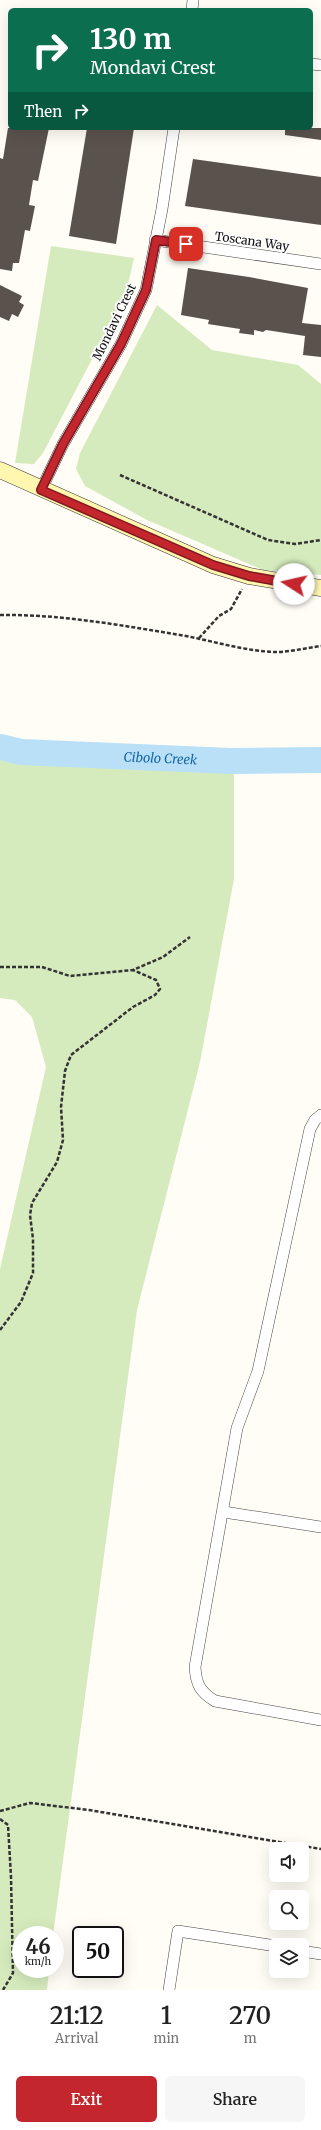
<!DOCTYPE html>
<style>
:root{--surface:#fff;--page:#f6f6f6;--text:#222;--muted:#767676;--accent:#c4262e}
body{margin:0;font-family:Merriweather,serif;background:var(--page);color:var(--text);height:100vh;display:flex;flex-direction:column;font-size:15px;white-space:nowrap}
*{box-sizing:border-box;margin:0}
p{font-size:13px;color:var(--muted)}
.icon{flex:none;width:22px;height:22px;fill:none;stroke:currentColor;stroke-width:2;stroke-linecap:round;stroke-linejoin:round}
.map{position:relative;height:1990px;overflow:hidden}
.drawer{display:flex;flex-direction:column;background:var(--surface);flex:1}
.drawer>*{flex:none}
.banner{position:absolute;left:8px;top:8px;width:305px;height:122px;border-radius:6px;box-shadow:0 4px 16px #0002;background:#0b6e4f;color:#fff;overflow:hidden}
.fabs{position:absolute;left:269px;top:1842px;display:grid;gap:8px}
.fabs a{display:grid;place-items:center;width:40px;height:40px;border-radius:6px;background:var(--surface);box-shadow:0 4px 16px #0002;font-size:20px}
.speed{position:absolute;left:12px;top:1926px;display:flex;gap:8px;font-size:20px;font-weight:700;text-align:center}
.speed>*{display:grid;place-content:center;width:52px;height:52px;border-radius:50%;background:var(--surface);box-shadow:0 4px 16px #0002;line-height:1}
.speed small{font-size:10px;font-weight:400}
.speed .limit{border:2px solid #111;border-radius:6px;background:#fff;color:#111}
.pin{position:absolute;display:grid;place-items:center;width:34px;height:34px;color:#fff;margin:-17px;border-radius:8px;box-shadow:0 2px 6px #0006}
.me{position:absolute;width:44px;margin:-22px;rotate:280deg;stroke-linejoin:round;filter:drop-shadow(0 0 3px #0008)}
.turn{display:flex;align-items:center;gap:14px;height:84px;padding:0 16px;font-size:18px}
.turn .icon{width:52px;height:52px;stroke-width:2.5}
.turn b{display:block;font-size:28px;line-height:34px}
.then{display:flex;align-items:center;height:38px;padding:0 16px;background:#0003;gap:8px;font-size:15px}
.eta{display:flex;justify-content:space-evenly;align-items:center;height:68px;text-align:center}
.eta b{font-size:24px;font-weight:600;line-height:28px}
.primary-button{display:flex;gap:8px;margin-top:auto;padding:8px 16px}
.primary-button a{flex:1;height:46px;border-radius:6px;background:var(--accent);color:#fff;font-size:16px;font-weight:600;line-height:46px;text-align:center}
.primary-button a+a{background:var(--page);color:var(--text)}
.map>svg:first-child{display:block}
.green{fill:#d5ebbd}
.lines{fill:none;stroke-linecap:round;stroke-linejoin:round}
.river{stroke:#b9e0f7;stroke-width:26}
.building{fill:#5a524d}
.street-casing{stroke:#444;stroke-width:12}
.secondary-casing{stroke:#333;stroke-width:17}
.path{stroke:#333;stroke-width:2.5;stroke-dasharray:4 2;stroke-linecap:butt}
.street{stroke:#fff;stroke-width:11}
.secondary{stroke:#fff6b0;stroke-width:16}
.route-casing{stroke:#7f191e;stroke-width:10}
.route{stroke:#c4262e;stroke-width:7}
.labels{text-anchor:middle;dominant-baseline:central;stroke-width:4;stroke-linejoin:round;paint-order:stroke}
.street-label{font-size:12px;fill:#111;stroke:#fff}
.water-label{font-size:13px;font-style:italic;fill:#1768a6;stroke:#fff}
</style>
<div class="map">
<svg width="321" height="1990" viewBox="0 0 321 1990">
<rect width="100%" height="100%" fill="#fffdf5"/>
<g class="green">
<polygon points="51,246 134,258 126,294 43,453 34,464 15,463"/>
<polygon points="157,305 212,350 298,365 321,384 321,575 263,570 147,520 85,486 76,469 80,453"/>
<polygon points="0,753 38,760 181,768 234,763 234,879 200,1062 137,1310 53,1935 21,1935 21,1969 49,1969 47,1990 0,1990 0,1269 46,1067 32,1017 15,1000 0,998"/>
</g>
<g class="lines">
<path class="river" id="s1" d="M0,747L21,752L231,761L321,760"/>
</g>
<g class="building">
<polygon points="8,128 49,128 38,181 33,180 29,205 35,206 30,231 25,230 19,263 13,263 12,271 0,269 0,158 3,159"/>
<polygon points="87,128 134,128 116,244 69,236"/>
<polygon points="285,128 321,128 321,140 285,135"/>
<polygon points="193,159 321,177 321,225 185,206"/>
<polygon points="188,268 249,277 308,288 302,323 321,325 321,357 303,355 305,336 266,330 263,332 254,330 254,335 239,333 240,329 208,324 209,320 181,315"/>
<polygon points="0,285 22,296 19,302 24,305 18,317 12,314 9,321 0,317"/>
</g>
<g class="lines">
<defs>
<g id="street">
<polyline points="192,10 193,0"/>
<polyline points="311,64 321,65"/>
<polyline points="155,240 321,264"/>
<polyline points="41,490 63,444 121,344 146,290 162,209 174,128"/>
<path d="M321,1115L315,1120L310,1129L258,1371L237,1428L195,1667C196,1684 200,1692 215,1701L321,1720"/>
<polyline points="224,1512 321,1527"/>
<polyline points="302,1951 321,1954"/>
<polyline points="169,1990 178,1931 276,1946"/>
</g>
<polyline id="secondary" points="0,470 213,565 249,576 321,588"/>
</defs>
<use href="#street" class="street-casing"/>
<use href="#secondary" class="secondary-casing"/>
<g class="path">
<polyline points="120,475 268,540 295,544 321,540"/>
<path d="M0,615C62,614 125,626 186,636C217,642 248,652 279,652C293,651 307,648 321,646"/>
<polyline points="199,638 219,616 231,609 242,589"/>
<polyline points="0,967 42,967 70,976 133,970 163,957 190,937"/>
<polyline points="0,1330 21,1302 33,1273 33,1239 30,1215 32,1203 57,1162 63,1140 61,1107 65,1071 71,1055 133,1007 155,995 160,989 156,980 133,970"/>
<polyline points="0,1811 30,1803 89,1810 321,1849"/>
<polyline points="0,1819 8,1825 11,1877 13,1973 3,1990"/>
</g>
<use href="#street" class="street"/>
<use href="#secondary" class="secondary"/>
</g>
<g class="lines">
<defs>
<polyline id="route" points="186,244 156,240 146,290 121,344 63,444 41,490 213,565 249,576 294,584"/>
</defs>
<use href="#route" class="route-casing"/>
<use href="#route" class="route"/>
</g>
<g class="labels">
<g class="street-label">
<text transform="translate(252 241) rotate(8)">Toscana Way</text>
<text transform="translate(114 322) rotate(-64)">Mondavi Crest</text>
</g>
<g class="water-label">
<text stroke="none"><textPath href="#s1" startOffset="161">Cibolo Creek</textPath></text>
</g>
</g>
</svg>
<div class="fabs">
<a><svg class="icon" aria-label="sound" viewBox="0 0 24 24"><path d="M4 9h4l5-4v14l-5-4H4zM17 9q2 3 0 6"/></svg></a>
<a><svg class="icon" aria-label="search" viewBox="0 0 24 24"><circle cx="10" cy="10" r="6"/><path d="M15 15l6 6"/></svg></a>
<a><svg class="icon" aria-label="layers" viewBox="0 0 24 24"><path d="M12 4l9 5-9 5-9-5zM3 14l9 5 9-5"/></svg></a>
</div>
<div class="speed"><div>46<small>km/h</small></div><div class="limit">50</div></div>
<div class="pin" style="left:186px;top:244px;background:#d93025"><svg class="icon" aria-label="arrive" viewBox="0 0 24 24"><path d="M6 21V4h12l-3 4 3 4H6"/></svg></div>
<svg class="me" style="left:294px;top:584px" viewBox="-20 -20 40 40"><circle r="19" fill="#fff"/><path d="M0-13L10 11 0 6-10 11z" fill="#c4262e"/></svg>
<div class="banner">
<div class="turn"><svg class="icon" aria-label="right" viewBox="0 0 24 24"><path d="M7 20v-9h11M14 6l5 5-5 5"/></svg><div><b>130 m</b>Mondavi Crest</div></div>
<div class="then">Then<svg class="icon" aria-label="right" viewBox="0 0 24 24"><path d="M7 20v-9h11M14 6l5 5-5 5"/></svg></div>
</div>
</div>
<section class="drawer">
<div class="eta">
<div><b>21:12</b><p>Arrival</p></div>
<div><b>1</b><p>min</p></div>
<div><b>270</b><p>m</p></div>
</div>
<div class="primary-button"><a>Exit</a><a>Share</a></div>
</section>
